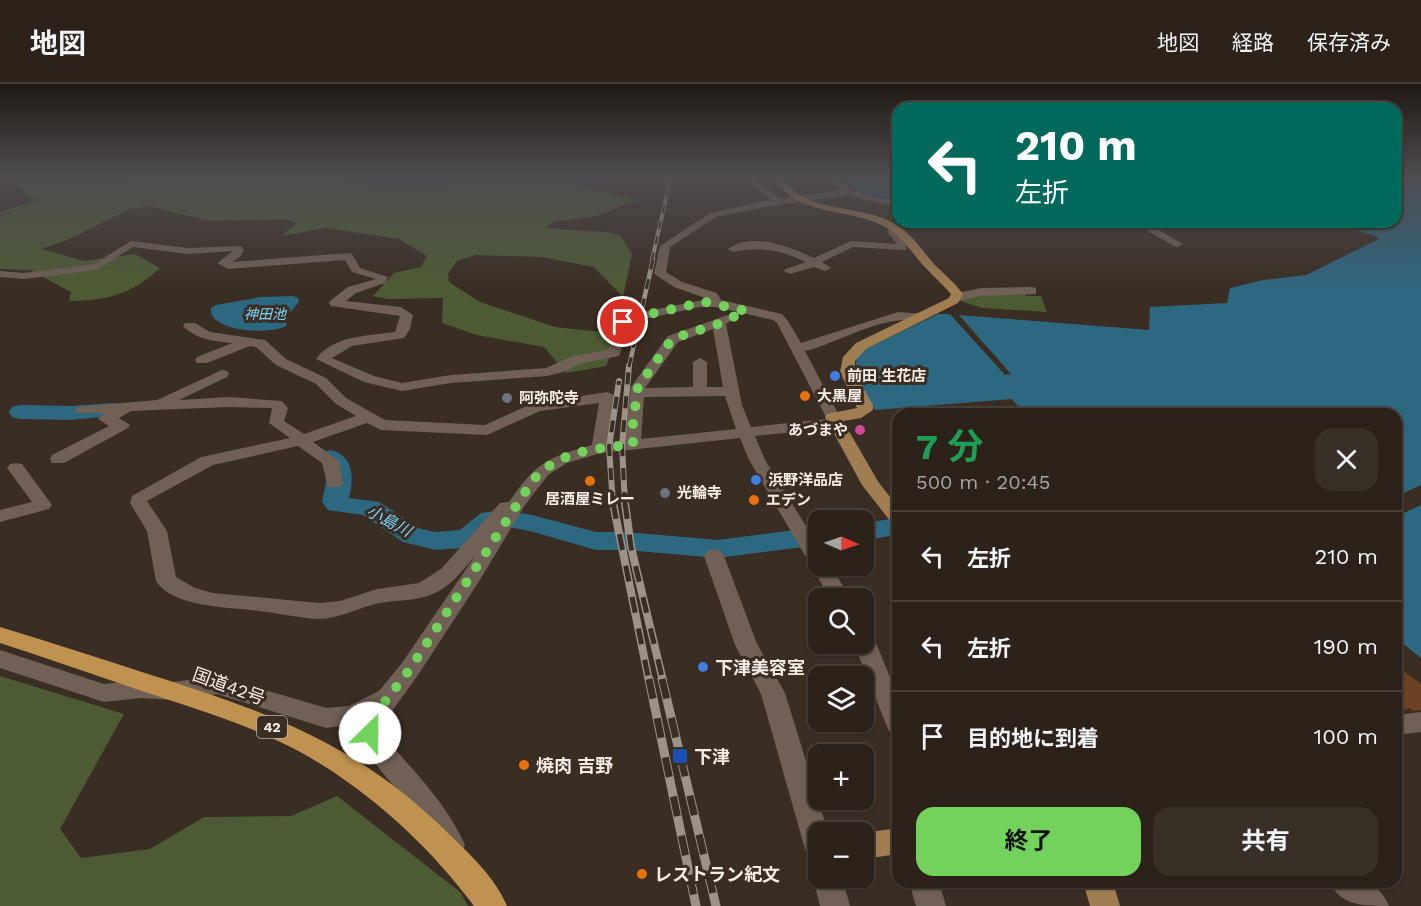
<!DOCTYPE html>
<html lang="ja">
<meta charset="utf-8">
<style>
:root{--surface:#2c221a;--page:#382f27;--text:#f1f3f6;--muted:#a6a4a2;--line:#483f39;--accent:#73d25c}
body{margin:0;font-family:"Work Sans","Noto Sans JP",sans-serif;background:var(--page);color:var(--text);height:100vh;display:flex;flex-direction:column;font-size:22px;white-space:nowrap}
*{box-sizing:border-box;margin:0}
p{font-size:20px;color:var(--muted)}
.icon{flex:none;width:33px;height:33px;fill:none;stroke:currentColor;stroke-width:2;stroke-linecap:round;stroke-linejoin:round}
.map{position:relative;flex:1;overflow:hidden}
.drawer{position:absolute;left:892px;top:324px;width:510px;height:480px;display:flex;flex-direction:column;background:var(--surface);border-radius:18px;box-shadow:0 2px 4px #0004,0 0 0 2px var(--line)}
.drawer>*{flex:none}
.top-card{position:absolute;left:892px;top:18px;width:510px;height:126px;border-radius:18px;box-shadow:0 2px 4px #0004,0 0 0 2px var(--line);background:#00695c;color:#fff;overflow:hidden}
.needle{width:39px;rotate:92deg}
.fabs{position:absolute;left:808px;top:426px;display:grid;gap:12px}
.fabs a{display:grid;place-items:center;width:66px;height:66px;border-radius:12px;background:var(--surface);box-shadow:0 2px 4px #0004,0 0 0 2px var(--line);font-size:30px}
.pin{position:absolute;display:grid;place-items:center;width:51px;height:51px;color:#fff;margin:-26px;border:3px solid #fff;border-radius:50%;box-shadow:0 2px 6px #0007}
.me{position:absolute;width:66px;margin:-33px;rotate:23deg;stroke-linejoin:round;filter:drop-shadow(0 0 4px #0008)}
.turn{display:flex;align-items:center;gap:21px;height:126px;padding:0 24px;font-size:27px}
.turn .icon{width:78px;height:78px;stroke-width:2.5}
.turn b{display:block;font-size:42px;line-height:51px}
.round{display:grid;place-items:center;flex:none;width:63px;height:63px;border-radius:18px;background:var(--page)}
.overview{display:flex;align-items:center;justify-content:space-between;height:102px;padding:0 24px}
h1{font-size:36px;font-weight:700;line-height:45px;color:#1e9e55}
.cta{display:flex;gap:12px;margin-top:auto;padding:12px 24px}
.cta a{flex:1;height:69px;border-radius:18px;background:var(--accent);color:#111;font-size:24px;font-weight:700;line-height:69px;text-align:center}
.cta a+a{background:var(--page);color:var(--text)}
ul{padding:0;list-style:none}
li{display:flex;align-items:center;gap:18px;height:90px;padding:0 24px;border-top:2px solid var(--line)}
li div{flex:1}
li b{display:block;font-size:22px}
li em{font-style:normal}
header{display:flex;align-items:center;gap:36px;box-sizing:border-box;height:84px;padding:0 30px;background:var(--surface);border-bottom:2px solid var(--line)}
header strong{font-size:28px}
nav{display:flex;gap:33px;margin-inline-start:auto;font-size:21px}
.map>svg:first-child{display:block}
.green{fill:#4d5b34}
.water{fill:#2d6881}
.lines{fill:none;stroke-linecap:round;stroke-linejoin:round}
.river{fill:#2d6881;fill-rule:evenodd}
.building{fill:#6b4222}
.minor{fill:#706055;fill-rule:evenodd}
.major{fill:#a07e51;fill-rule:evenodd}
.highway{fill:#c0924f;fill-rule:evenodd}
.rail-far4-casing{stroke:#9d928a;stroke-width:4}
.rail-far3-casing{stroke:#9d928a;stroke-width:4.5}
.rail-far2-casing{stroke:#9d928a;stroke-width:6}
.rail-far1-casing{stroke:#9d928a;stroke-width:8}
.rail-casing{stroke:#9d928a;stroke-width:9}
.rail-far4{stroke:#3a2d23;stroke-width:2;stroke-dasharray:8;stroke-linecap:butt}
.rail-far3{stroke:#3a2d23;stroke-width:3;stroke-dasharray:10;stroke-linecap:butt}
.rail-far2{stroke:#3a2d23;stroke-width:4;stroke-dasharray:12;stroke-linecap:butt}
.rail-far1{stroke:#3a2d23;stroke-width:5;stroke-dasharray:16;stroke-linecap:butt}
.rail{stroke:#3a2d23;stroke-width:7;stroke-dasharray:20;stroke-linecap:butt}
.route{stroke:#73d25c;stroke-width:10;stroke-dasharray:0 18}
.shop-dot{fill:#3f7fe0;stroke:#3a2d23;stroke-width:2}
.food-dot{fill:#e8710a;stroke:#3a2d23;stroke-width:2}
.worship-dot{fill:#6b7280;stroke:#3a2d23;stroke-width:2}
.hotel-dot{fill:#d1479c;stroke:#3a2d23;stroke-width:2}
.transit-dot{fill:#1a4fb4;stroke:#3a2d23;stroke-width:2}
.labels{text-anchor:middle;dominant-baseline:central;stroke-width:6;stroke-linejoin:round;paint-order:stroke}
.far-water-label{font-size:14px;font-style:italic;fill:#7cd5fe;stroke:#3a2d23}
.shield{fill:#3a2d23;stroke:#beb3ac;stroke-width:1.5}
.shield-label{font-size:14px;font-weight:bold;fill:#f6ede6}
.poi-label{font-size:15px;font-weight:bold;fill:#f6ede6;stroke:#3a2d23;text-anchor:start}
.water-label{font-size:16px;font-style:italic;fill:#7cd5fe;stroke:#3a2d23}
.near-poi-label{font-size:18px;font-weight:bold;fill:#f6ede6;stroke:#3a2d23;text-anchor:start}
.near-street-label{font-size:18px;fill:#f6ede6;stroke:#3a2d23}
</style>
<header>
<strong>地図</strong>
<nav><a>地図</a><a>経路</a><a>保存済み</a></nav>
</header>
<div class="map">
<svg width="1421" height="822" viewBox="0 0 1421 822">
<rect width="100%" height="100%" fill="#3a2d23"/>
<g class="green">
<path d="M136,92H339L373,102H397L455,101L483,95L502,98L576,101L636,116L597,132L552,138L546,144L606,148L620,151L632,170L623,213L594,183L542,173L475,171L457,177L448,190L449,198L480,218L555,243L620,250L606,282L566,289L544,263L477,251L442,239L443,214L387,215L373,212L394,189L421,183L427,172L399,155L326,144L281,152L296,140L288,135L210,137L148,122L130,125L67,156L41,165L84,177L135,170L160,184C130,211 109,216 69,217L71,208L30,186L0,185V128L39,116L28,112L16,98L42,95L63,101L120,96Z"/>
<polygon points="1023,209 1027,212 1041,212 1047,228 982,224 958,216 968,212"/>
<polygon points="0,592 124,630 60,745 81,774 150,765 204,733 291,732 337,712 460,808 468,822 0,822"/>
</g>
<g class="water">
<polygon points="843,92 898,92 898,117 856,106"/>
<polygon points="1397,92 1421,92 1421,401 1397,412 1396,330 929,330 1018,322 1012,315 875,326 854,290 857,274 864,266 938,230 950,230 1005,291 1011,290 959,231 1149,246 1150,223 1227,219 1230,204 1263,196 1306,191 1379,155 1376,152 1328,138 1396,138"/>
<path d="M293,212L298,214L299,218L287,232L286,242C271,251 208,248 211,224L216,221L261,213Z"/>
<polygon points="1421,421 1421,574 1397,555 1396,433"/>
</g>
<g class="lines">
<g class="river">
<polygon points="113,319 121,321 124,326 121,331 71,336 20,335 12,333 9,328 12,323 20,321 71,322"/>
<path d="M331,366C354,372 354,394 349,414L379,418L421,445L436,448L460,446L481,429L502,426L532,431L596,448H626L718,456L819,443V461L718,474L626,466H596L530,447L502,442L497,443L480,458L461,464L436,466L403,458L363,431L328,426L322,418L328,389L319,373L323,368Z"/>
<polygon points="898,434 898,450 864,457 864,439"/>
</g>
</g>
<polygon class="building" points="1396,581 1421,600 1421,626 1412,627 1410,624 1396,629"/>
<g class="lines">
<g class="minor">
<path d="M744,92H753L779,115L841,106L828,92H837L851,106L898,118V124L848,111L765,123L716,133L670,163L666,188L682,198L717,209L721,216L782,230L788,237L801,259L898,228L925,230L926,233L920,237C881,230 842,258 805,267L843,339L835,344L755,352L765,376L819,463V482H831L850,514H830L749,376L740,354L601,369L567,379L548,391L525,421L478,499L418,591L382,641L385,654C414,687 447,720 465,761L461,770L451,774L441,770L419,733L364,666L360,658L358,640L326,644L217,610L173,616L141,614L104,618L0,584V566L104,600L141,596L173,598L217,592L326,624L349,622L379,607L402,579L475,472C462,487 450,504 430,511C415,517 397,516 380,519C359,523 340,535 318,535C299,534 278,529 259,527C232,523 172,524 156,497L147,447L130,419L132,412L201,373L290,354L269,339L272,324L228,323L131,327L119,334L130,341L128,344L64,379H52L50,375L52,371L109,342L98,335L105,329H78L75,326L78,323L157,316L222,286L227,287L229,290L227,293L179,316L228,313L282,317L288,324L284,337L304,350L356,332L336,320L316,300L276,281L256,263L250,262L207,279H197L195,276L197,273L232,259C214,257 197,256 183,242L185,239H195L210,248L265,256L286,275L326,294L346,314L385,336L485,341L531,320L607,308L612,310L615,313L609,358L625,356L631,303L668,252L728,231L734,235L726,240L742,321L751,343L827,335L777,239L773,236L716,223H700L631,238L619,272L582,279L563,288L547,292L451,299L402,307L364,298L316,275C334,251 367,252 395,248L400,232L331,222L329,219L331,216L348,203L376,195L352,188L345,176L228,185L217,179L233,167L188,170L133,163L97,186L24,195L0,193V187L24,189L94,180L131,157L188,164L241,162L244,166L241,172L232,178L348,169L352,170L360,184L388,193L385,199L356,209L346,217L401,223L413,231L410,245L404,254L352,262L332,274L374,292L402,299L451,291L546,284L573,272L608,266L617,238L622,232L708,215L674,203L656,191L654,189L660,162L710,129L770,116ZM713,245L723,303H707V278L700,274L693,278V303L645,304L678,258ZM725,312L736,345L641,355L644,313ZM599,319L592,361C546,374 537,378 509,418L500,419L441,485L419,499L377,505L340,517L319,519L213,509L195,504L176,493L167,447L147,417L213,381L298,362L322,379L328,403H340L343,399L339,377L313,358L367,339L381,346L487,351L540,327Z"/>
<polygon points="1132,138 1145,138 1183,160 1178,163 1174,162"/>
<path d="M898,142L903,145L899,148L907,158L906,166L853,163L822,178L831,184L825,187L814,183L790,190L784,187L786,185L806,178C781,166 760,162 733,168L728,165C751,147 791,163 814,174L851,157L897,160L887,147Z"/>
<polygon points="1032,203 1036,204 1036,210 981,212 957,217 951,213 953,210 981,204"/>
<polygon points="16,379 22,380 52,421 49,425 0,438 0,426 32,418 7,384 10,380"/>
<polygon points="714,465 721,467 724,472 757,560 785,609 828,748 819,748 819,778 809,775 805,765 761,610 735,561 704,472 707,467"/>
<polygon points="864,549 872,551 875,557 898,612 898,650 889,647 886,640 854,560 864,560"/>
<polygon points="1421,628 1421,648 1396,651 1396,631"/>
<polygon points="819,783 819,794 842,794 850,822 820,822 813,794"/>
<polygon points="909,798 939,798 946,822 916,822"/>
<path d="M1329,798C1356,798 1377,793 1389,822C1362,822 1342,822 1329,798Z"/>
</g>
<g class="major">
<path d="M774,92H782C802,131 862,119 895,140C911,149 922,166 934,180C944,190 955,199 963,210L958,219L866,265L855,277L854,288L873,321V326L861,334L843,337L879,399L898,423V440L891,438L862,401L825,333L827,330L857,324L840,288L843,273L856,259L949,214L951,210C942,200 931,190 922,180C911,167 902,153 887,144C852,122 794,135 774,92Z"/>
<polygon points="898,744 898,770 864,775 864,749"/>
<polygon points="1083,798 1113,798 1120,822 1090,822"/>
</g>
<path class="highway" d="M0,543C50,558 99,574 148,590C268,628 359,660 450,751C471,771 496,795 507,822H474C433,767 382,719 324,682C268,646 202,627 139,606C92,590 47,574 0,559Z"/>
<defs>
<polyline id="rail-far4" points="652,176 671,92"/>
<polyline id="rail-far3" points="629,283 653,175"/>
<g id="rail-far2">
<polyline points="613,420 609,363 619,297"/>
<polyline points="625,420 622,362 629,282"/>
</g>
<g id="rail-far1">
<polyline points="613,419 649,597"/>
<polyline points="625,419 631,463 663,597"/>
</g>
<g id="rail">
<polyline points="649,595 696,822"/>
<polyline points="662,595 716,822"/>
</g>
</defs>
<use href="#rail-far4" class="rail-far4-casing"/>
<use href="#rail-far3" class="rail-far3-casing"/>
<use href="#rail-far2" class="rail-far2-casing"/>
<use href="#rail-far1" class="rail-far1-casing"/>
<use href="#rail" class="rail-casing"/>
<use href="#rail-far4" class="rail-far4"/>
<use href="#rail-far3" class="rail-far3"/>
<use href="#rail-far2" class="rail-far2"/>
<use href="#rail-far1" class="rail-far1"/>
<use href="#rail" class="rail"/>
</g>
<linearGradient id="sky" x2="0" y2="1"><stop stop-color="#201913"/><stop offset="0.44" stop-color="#4f4c50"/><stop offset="1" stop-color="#4f4c50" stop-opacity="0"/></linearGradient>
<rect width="1421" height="207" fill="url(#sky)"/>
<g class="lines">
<path class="route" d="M370,649L374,632L410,585L533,396C559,367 596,364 633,361V339L638,303L672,255L718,240L746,227L705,218L627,235L623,238"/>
</g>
<g class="shop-dot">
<circle cx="835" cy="292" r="6"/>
<circle cx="756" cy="396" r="6"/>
<circle cx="703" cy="583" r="6"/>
</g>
<g class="food-dot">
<circle cx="805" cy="312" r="6"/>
<circle cx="590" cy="397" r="6"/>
<circle cx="754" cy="416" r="6"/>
<circle cx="524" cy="681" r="6"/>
<circle cx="642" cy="790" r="6"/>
</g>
<g class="worship-dot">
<circle cx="507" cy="314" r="6"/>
<circle cx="665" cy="409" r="6"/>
</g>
<circle class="hotel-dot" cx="860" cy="346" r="6"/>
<rect class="transit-dot" x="672" y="664" width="16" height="16" rx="3"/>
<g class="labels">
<g class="far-water-label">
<text x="265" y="230">神田池</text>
</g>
<rect class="shield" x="257" y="632" width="30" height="22" rx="4.5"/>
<g class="shield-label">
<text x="272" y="643">42</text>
</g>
<g class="poi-label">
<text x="847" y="292">前田 生花店</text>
<text x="817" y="312">大黒屋</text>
<text x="519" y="314">阿弥陀寺</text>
<text x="848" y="346" text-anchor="end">あづまや</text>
<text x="768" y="396">浜野洋品店</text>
<text x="677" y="409">光輪寺</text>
<text x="590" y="415" text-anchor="middle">居酒屋ミレー</text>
<text x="766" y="416">エデン</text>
</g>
<g class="water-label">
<text transform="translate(389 437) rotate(28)">小島川</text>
</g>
<g class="near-poi-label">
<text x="715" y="583">下津美容室</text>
<text x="694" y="672">下津</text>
<text x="536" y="681">焼肉 吉野</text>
<text x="654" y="790">レストラン紀文</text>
</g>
<g class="near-street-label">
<text transform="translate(229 602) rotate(20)">国道42号</text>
</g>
</g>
</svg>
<div class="fabs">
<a><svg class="needle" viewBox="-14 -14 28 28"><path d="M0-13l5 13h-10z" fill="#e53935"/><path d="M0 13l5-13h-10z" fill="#a6a4a2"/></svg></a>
<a><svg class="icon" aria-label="search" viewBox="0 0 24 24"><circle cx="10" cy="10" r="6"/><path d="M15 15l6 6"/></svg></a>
<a><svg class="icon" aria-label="layers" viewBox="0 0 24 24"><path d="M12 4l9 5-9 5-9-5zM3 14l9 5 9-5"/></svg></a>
<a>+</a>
<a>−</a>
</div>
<div class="pin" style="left:623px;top:238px;background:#d93025"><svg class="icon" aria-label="arrive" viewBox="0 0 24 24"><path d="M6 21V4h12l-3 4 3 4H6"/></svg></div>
<svg class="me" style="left:370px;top:649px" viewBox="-20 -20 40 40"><circle r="19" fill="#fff"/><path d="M0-13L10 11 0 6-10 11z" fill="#73d25c"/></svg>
<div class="top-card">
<div class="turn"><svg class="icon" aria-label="left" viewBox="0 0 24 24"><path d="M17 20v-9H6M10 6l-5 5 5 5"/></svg><div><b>210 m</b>左折</div></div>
</div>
<section class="drawer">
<div class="overview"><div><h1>7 分</h1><p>500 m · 20:45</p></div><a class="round"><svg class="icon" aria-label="close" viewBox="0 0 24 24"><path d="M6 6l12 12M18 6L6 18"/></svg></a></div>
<ul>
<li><svg class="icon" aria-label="left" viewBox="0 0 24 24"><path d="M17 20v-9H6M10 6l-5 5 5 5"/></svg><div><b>左折</b></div><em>210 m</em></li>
<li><svg class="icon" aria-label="left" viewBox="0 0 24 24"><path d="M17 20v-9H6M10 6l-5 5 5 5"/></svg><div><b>左折</b></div><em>190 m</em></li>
<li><svg class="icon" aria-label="arrive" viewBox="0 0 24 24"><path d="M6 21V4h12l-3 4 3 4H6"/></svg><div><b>目的地に到着</b></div><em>100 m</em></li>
</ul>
<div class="cta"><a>終了</a><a>共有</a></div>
</section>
</div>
